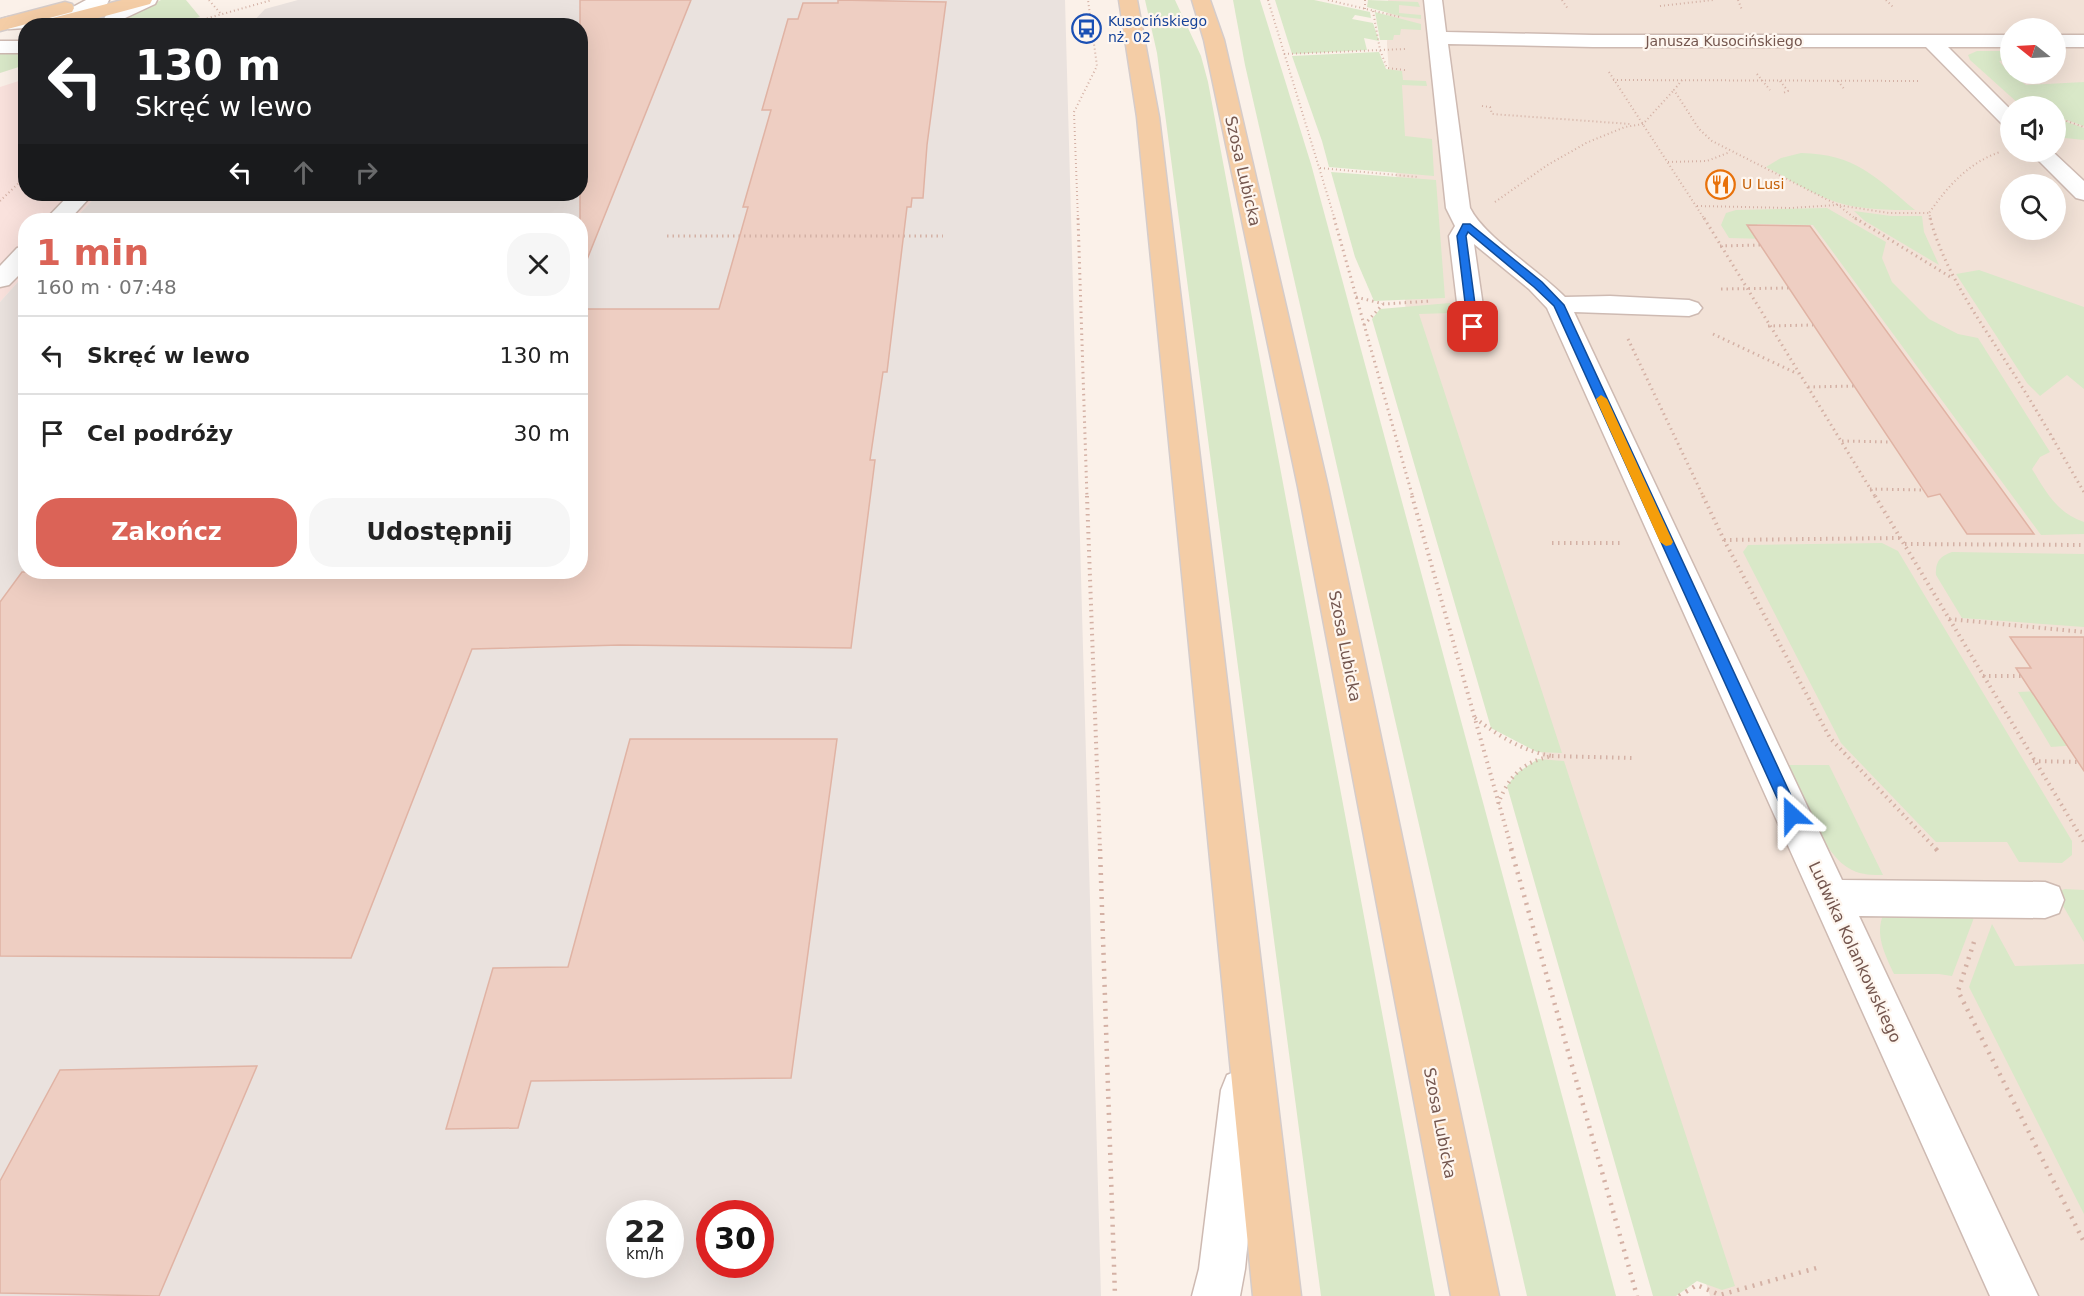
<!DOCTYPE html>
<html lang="pl">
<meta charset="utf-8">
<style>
:root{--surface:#fff;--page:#f6f6f6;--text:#222;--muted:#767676;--line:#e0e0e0;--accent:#db6357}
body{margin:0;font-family:"DejaVu Sans",sans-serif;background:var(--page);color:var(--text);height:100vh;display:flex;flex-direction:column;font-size:22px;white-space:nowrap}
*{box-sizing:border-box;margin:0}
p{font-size:20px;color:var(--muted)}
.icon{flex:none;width:33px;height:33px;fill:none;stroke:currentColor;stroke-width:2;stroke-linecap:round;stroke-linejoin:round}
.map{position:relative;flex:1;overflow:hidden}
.side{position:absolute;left:18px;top:213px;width:570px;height:366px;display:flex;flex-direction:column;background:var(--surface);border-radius:24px;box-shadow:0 6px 24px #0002}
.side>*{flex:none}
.hud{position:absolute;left:18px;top:18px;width:570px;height:183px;border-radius:24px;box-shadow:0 6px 24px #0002;background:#202124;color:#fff;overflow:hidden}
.needle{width:39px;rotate:288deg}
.controls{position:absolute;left:2000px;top:18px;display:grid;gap:12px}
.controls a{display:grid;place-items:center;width:66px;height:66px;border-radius:50%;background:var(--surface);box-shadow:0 6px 24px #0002;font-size:30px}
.speed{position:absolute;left:606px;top:1200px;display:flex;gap:12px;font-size:30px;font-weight:700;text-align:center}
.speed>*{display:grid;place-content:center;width:78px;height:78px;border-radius:50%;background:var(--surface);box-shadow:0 6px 24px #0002;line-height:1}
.speed small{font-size:15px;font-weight:400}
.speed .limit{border:9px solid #d22;background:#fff;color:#111}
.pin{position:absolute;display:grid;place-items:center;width:51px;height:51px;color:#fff;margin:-26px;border-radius:12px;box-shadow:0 3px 9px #0006}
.me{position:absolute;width:66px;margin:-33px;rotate:336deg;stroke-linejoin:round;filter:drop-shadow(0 0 4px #0008)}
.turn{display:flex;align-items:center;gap:21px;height:126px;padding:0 18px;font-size:27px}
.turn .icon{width:78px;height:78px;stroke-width:2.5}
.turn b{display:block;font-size:42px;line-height:51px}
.lanes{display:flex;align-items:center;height:57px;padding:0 18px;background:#0003;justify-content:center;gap:30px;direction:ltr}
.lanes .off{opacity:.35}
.round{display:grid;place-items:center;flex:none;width:63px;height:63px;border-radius:24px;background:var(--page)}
.head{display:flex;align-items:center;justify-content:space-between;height:102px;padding:0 18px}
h1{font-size:36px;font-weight:700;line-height:45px;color:var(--accent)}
.button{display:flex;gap:12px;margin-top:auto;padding:12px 18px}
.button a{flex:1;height:69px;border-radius:24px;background:var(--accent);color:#fff;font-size:24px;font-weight:700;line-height:69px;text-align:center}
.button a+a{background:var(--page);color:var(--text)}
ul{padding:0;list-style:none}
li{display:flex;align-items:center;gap:18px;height:78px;padding:0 18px;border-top:2px solid var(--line)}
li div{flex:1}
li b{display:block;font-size:22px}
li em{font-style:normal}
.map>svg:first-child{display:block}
.residential{fill:#f2e2d7;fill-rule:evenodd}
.commercial{fill:#fae2dd}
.industrial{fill:#eae2de;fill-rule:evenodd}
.green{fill:#d9e8c8}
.building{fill:#eecec2;stroke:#e0b3a4;stroke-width:1.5}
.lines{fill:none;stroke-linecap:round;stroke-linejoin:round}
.minor-casing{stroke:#cebab2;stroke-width:3}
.major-casing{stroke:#d5ccca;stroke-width:3}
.path-far3{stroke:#d4b1a5;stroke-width:2;stroke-dasharray:1 3;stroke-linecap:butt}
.path-far2{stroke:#d4b1a5;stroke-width:3;stroke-dasharray:1.5 4;stroke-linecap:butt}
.path-far1{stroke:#d4b1a5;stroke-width:4;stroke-dasharray:1.5 4.5;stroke-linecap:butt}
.path{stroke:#d4b1a5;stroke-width:4.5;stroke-dasharray:2 6;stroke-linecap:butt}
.minor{fill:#fff;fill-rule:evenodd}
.major{fill:#f4cda6;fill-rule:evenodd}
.route{fill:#1a73e8;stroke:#114b97;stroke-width:1.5}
.slow{fill:#f59e0b}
.labels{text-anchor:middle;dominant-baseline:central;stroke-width:4.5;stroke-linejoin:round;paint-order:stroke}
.far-transit-label{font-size:14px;fill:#164399;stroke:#fef6ef;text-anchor:start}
.far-street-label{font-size:14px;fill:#74564e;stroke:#fef6ef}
.far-food-label{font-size:14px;fill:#c56008;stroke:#fef6ef;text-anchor:start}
.street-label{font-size:16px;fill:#74564e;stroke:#fef6ef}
</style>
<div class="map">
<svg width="2084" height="1296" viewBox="0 0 2084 1296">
<rect width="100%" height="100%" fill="#fbf1e9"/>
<path class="residential" d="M1388,0H2084V1296H1710L1406,315L1387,44ZM2010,28H2055V74H2010ZM2010,106H2055V152H2010ZM2010,184H2055V230H2010Z"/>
<polygon class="commercial" points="25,79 26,194 98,194 74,220 26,220 25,274 0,302 0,87"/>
<path class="industrial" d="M298,0H1065L1101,1296H0V302L25,274L26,572H580V220H74L98,194H580V26L250,25L265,9ZM620,1214H670V1264H620ZM710,1214H760V1264H710Z"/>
<g class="green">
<polygon points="161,0 186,0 200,17 171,25 118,26 123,19"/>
<polygon points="1145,0 1175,0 1201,56 1208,82 1435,1296 1321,1296 1157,53"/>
<polygon points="1233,0 1260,0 1311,164 1616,1296 1527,1296 1245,65"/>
<polygon points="1275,0 1314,0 1370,12 1371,18 1355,15 1352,19 1373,23 1379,41 1364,38 1367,50 1292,54"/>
<polygon points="1368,0 1418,2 1420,7 1399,5 1399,13 1421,15 1421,19 1403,17 1367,7"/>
<polygon points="1375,12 1421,24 1421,30 1401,29 1400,35 1394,35 1393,40 1380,40"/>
<polygon points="1977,51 2010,51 2010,60 1999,61 2010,74 2026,85 2084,82 2084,126 2055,116 2055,106 2027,106 2019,104 1970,60 1968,55"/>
<polygon points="1379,52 1386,69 1402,71 1403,80 1426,81 1427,86 1402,85 1405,136 1432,139 1434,176 1329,167 1322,141 1292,56"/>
<polygon points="0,53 25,54 25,65 0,73"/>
<polygon points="2055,118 2084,128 2084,140 2055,137"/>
<path d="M1801,153C1856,154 1875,177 1915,210C1889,210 1861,210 1836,202C1812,194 1789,179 1766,167L1781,158Z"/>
<polygon points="1331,172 1436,180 1445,298 1374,301 1355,257"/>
<path d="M1827,208L1886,242L1882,258L1892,282L1929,319L1958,334L1978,338L2050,452L2040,457L2032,469C2046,492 2057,513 2084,522V534L2041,535L1813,225L1757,224L1766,239L1729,238L1721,225L1726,213L1736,210Z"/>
<polygon points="1854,211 1891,216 1922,216 1924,232 1939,265 1865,221"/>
<polygon points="1979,270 2084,307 2084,389 2067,375 2040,396 2027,383 1956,274"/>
<polygon points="1450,303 1452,313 1419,314 1562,753 1537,752 1491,728 1372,319 1380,309"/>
<polygon points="1882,543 1898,551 2072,841 2072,855 2062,863 2019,862 2007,842 1936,842 1841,743 1743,552 1748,545"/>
<path d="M1952,552L2084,554V627L1962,618L1936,575C1935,562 1940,556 1952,552Z"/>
<polygon points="2039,691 2078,745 2051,747 2018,692"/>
<polygon points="1538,759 1564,761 1735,1286 1722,1290 1697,1281 1676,1296 1653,1296 1507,786 1517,773"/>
<path d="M1788,765H1829L1883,875C1873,875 1862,875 1852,870C1822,856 1802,794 1788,765Z"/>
<polygon points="2065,889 2084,890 2084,942 2055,892"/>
<path d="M1884,913L1975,915L1952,976L1939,974H1894C1885,954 1874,934 1884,913Z"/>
<polygon points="1992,924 2015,966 2084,964 2084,1214 1969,987"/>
</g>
<g class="building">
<polygon points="580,0 691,0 582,272 580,271"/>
<polygon points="838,0 946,2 927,145 923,198 912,198 911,207 907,207 887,372 883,372 870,460 875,460 851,648 621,645 472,649 351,958 0,956 0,602 22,572 580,572 580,309 719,309 748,207 743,207 771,110 762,110 788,19 798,19 803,3 838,3"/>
<polygon points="1747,225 1810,226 2034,534 1967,534 1940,494 1928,497"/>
<polygon points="2010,637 2084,637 2084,771 2016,668 2031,668"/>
<polygon points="630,739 837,739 791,1078 531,1081 518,1128 446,1129 493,968 568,967"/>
<polygon points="257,1066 159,1296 0,1293 0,1181 60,1070"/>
</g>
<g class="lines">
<defs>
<g id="minor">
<polygon points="86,0 109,0 107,4 78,20 86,26 26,26 26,28 9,29 0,24 2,19 9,17 58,15"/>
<polygon points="133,0 157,0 155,4 123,19 118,26 99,26 109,11"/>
<path d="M1424,0H1442L1446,32L1593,35H2010V47H1948L2010,109V127L2003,125L1926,47H1593L1448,44L1470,208C1485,238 1539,270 1565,297L1610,296L1689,300L1698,303L1702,308L1698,313L1689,316L1574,312L1842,880L2045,882L2059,887L2064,900L2059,913L2045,918L1859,916L2038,1296H1990L1547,308L1529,289L1474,244L1486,327L1482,333L1473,335L1464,333L1460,327L1449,236L1455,226L1446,208Z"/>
<rect x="2055" y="35" width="29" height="12"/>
<rect x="0" y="41" width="26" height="12"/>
<polygon points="2030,152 2053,152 2084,181 2084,200 2076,198"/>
<polygon points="70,194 93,194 69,220 45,220"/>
<polygon points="26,246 26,268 9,285 0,287 0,266 17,248"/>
<polygon points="1242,1069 1257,1075 1263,1090 1245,1269 1240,1296 1192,1296 1199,1269 1221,1090 1227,1075"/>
</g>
<g id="major">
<polygon points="122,0 152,0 150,4 68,26 35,26 37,22"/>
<polygon points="1119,0 1137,0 1159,117 1301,1296 1253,1296 1137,117"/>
<polygon points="1192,0 1210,0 1224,40 1328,487 1499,1296 1451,1296 1298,487 1204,40"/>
<polygon points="65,2 72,4 74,8 72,12 0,31 0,19"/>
</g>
</defs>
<use href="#minor" class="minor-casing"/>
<use href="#major" class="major-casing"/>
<g class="path-far3">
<polyline points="209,0 221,14"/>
<polyline points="1268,0 1335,220"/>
<polyline points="1328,0 1400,17"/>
<polyline points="1365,0 1365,9"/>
<polyline points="1562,0 1568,9"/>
<polyline points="1738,0 1742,10"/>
<polyline points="1886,0 1894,8"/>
<polyline points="1660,6 1713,0"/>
<polyline points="1373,11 1380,50 1387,68 1405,70"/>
<polyline points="180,26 272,0"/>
<polyline points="1284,54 1405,49"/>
<polyline points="1609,72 1705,220"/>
<polyline points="1757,74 1770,90"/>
<polyline points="1613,80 1921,81"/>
<polyline points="1682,80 1674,90 1699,129 1712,141 1838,205 1889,213 1929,213"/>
<polyline points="1780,81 1788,91 1783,93"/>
<polyline points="1838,81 1845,90"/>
<polyline points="1482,106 1490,107 1492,114 1630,124"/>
<polyline points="2055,117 2084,127"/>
<polyline points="1668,162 1707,161 1730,152"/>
<polyline points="1320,168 1418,177"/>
<polyline points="0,201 26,176"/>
<polyline points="1495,202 1546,166 1586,143 1625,127 1643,124 1674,90"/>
<polyline points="1697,206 1791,208 1838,205 1857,220"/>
<polyline points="1078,220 1074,112 1097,66 1088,0"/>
<path d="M1931,220L1929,213C1948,186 1968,163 2000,152"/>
</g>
<g class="path-far2">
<polyline points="1078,218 1087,498"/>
<polyline points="1334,218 1413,498"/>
<polyline points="1704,218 1876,498"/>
<polyline points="1855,218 1952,278"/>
<path d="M1930,218C1945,273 1978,318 2008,365C2035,406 2059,450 2084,492"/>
<polyline points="667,236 943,236"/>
<polyline points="1720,246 1761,245"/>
<polyline points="1721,289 1789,288"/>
<polyline points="1356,297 1384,304 1432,301"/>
<polyline points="1364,325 1383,304"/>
<polyline points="1768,326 1813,325"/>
<polyline points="1713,334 1798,374"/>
<polyline points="1628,339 1704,498"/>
<polyline points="1808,387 1854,386"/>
<polyline points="1842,441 1891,442"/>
<polyline points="1870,489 1923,490"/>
</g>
<g class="path-far1">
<polyline points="1087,496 1100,850"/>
<polyline points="1412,496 1512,850"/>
<polyline points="1703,496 1724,540 1830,738 1937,850"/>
<polyline points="1875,496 2084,842"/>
<polyline points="1724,540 1901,538"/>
<polyline points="1552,543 1624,543"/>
<polyline points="1905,544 2084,545"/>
<polyline points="1949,619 2084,632"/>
<polyline points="1983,676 2021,676"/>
<path d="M1475,718C1499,736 1522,751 1552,756C1522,762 1509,776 1498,804"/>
<polyline points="1552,756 1632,758"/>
<polyline points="2033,761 2078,762"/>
</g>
<g class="path">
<polyline points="1100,849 1115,1296"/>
<polyline points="1511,849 1637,1296"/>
<polyline points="1936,849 1940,854"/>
<polyline points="1974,942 1958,991 2084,1242"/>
<polyline points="1679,1296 1697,1285 1720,1295 1820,1267"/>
</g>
<use href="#minor" class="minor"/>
<use href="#major" class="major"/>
</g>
<polygon class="route" points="1463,224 1470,224 1542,282 1564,305 1800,815 1797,820 1792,821 1787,820 1554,306 1534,287 1468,232 1466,236 1478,327 1473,330 1468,327 1457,236"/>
<polygon class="slow" points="1601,395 1607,399 1673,542 1671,545 1666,546 1660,542 1596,399"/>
<defs>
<symbol id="bus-ring" viewBox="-11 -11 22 22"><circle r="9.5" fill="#fef6ef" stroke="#1a4fb4" stroke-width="1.5"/><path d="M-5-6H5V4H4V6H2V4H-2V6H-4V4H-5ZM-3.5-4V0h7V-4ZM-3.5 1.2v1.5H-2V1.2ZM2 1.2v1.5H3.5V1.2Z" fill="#1a4fb4"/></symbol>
<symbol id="restaurant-ring" viewBox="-11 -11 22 22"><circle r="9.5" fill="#fef6ef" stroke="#e8710a" stroke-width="1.5"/><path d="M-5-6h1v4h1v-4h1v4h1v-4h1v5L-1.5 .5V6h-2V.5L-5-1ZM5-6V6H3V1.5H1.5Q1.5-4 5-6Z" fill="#e8710a"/></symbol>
</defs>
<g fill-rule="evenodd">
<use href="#bus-ring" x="1070" y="12" width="33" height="33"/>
<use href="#restaurant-ring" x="1704" y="168" width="33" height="33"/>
</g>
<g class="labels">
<g class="far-transit-label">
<text x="1108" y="21">Kusocińskiego<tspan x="1108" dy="16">nż. 02</tspan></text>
</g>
<g class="far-street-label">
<text x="1724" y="41">Janusza Kusocińskiego</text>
</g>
<g class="far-food-label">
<text x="1742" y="184">U Lusi</text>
</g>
<g class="street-label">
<text transform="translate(1243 171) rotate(77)">Szosa Lubicka</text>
<text transform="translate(1345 646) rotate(79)">Szosa Lubicka</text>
<text transform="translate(1855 952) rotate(65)">Ludwika Kolankowskiego</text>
<text transform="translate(1440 1123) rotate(79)">Szosa Lubicka</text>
</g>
</g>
</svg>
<div class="controls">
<a><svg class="needle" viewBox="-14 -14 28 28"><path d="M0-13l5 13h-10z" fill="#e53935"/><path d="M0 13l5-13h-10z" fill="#767676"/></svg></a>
<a><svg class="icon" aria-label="sound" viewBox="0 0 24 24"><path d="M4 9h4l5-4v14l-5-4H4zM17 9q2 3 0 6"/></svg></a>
<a><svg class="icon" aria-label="search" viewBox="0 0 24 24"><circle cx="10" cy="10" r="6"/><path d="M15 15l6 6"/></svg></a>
</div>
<div class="speed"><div>22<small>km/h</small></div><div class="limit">30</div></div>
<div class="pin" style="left:1473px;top:327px;background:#d93025"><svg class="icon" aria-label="arrive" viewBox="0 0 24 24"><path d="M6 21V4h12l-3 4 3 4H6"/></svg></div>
<svg class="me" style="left:1792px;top:815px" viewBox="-20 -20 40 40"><path d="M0-17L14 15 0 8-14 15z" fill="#1a73e8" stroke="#fff" stroke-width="4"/></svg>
<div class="hud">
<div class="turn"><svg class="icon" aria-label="left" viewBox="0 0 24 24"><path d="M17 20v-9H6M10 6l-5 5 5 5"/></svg><div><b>130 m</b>Skręć w lewo</div></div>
<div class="lanes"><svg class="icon" aria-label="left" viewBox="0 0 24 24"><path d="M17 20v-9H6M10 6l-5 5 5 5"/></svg><svg class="icon off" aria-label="ahead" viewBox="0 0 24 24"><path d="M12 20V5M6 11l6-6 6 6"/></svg><svg class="icon off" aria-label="right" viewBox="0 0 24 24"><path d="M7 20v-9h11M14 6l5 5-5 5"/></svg></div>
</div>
<section class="side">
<div class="head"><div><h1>1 min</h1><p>160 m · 07:48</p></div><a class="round"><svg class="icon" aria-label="close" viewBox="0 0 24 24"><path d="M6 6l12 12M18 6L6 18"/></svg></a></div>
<ul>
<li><svg class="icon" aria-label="left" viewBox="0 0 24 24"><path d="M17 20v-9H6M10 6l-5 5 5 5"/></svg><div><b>Skręć w lewo</b></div><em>130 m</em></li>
<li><svg class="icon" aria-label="arrive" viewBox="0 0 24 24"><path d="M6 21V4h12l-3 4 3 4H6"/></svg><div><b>Cel podróży</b></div><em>30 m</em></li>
</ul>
<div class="button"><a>Zakończ</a><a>Udostępnij</a></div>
</section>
</div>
